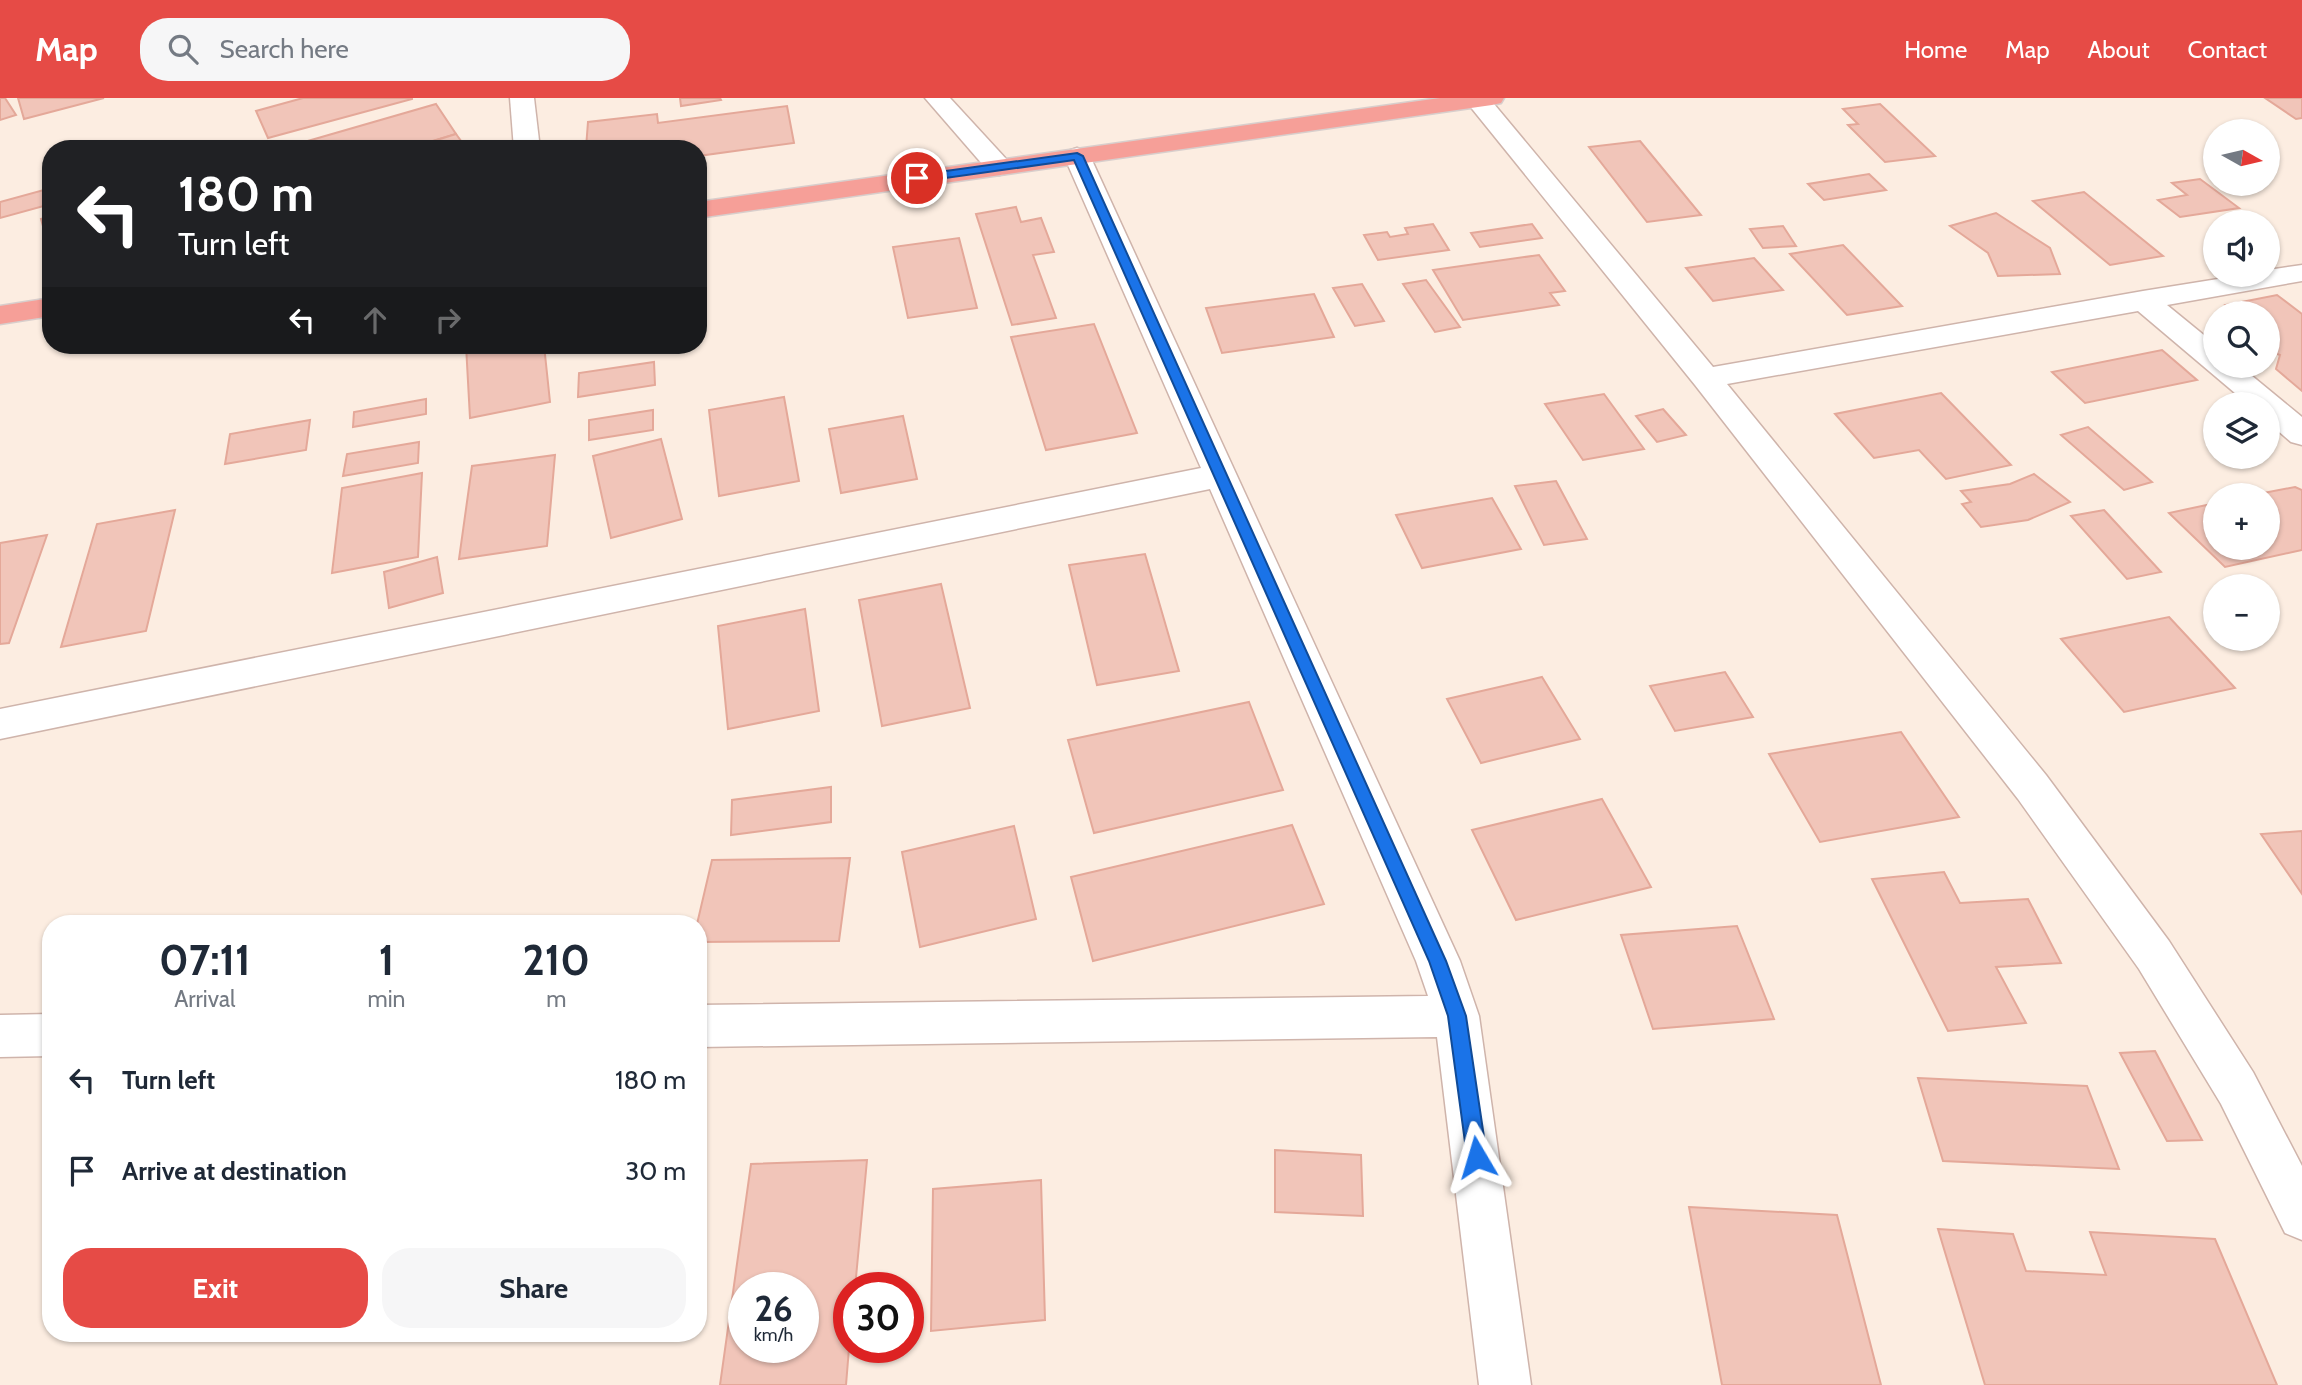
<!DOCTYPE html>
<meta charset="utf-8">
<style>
:root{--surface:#fff;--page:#f6f6f7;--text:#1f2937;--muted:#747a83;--accent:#e64b46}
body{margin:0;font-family:Cabin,sans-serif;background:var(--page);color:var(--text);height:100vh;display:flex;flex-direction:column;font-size:26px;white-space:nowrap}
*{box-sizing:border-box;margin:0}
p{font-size:23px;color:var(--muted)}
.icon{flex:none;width:38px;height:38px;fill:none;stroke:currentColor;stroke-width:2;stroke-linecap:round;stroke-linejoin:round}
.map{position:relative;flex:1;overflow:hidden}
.side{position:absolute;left:42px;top:817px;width:665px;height:427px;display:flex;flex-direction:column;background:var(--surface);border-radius:28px;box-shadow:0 2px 5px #0004}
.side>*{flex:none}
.guide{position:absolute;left:42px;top:42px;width:665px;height:214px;border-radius:28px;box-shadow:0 2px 5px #0004;background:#202124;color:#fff;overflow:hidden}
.needle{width:46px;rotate:98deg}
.fabs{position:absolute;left:2203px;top:21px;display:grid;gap:14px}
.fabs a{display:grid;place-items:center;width:77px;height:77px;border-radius:50%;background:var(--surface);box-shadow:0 2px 5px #0004;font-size:35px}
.speed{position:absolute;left:728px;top:1174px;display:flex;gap:14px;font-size:35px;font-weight:700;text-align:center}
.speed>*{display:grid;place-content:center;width:91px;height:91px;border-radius:50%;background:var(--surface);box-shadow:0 2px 5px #0004;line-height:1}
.speed small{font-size:18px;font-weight:400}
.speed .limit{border:10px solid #d22;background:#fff;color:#111}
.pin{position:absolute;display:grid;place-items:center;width:60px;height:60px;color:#fff;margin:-30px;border:4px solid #fff;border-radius:50%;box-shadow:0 2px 7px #0007}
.me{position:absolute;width:77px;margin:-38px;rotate:353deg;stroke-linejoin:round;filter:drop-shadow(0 0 5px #0008)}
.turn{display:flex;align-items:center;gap:24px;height:147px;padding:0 21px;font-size:32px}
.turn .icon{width:91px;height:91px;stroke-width:2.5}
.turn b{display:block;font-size:49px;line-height:60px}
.lanes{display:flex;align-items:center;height:66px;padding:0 21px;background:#0003;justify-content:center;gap:35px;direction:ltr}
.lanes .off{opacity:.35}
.eta{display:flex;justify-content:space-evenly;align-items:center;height:119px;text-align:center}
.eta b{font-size:42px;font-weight:700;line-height:49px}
.cta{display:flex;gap:14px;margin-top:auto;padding:14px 21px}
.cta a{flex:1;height:80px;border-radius:28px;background:var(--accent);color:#fff;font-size:28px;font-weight:700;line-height:80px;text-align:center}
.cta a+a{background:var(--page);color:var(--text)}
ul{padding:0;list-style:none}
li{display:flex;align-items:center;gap:21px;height:91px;padding:0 21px}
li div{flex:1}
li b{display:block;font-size:26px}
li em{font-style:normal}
header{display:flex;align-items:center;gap:42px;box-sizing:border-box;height:98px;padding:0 35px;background:var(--accent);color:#fff}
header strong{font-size:33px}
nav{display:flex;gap:38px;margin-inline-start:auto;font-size:24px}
.search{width:490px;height:63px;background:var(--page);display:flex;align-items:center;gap:18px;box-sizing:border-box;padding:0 24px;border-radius:28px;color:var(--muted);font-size:26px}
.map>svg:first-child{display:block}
.building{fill:#f1c5b9;stroke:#e4a899;stroke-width:2;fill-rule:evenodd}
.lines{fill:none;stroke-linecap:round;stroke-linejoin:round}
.minor-casing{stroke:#cfb4ab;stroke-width:3}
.highway-casing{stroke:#d8cecc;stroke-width:3}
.minor{fill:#fff;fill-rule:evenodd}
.highway{fill:#f69f98;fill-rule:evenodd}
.route{fill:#1a73e8;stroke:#114b97;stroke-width:2}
</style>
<header>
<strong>Map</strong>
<div class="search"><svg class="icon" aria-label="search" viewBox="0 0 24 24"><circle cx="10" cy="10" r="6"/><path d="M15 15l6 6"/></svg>Search here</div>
<nav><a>Home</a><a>Map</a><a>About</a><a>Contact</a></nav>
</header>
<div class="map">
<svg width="2302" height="1287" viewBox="0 0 2302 1287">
<rect width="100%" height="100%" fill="#fcede1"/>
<g class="building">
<polygon points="0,0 5,0 16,17 0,22"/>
<polygon points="18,0 104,0 24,21"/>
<polygon points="303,0 412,0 412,1 268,40 256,13"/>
<polygon points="680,0 720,0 721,2 681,8"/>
<polygon points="2265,0 2302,0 2302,20 2296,21"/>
<polygon points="436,6 456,36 406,51 280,51"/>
<polygon points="1880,6 1935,58 1885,64 1848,27 1858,26 1843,11"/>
<polygon points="787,8 794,45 698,58 698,51 609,51 609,47 586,50 588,24 657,16 658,25"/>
<polygon points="456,36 467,51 408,51"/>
<polygon points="1640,43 1701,117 1647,124 1589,49"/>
<polygon points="1869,76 1886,92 1824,102 1808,86"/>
<polygon points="2200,81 2239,110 2180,119 2158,102 2187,97 2172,85"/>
<polygon points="51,90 51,106 0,120 0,104"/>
<polygon points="2084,94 2163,158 2110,167 2033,103"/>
<polygon points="1016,109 1021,124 1041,120 1054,154 1033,157 1056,220 1012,227 976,116"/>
<polygon points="1996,115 2050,150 2060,176 1998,178 1988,155 1950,128"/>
<polygon points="51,118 51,149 49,150 41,121"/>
<polygon points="1433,126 1449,152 1378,162 1364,137 1387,134 1390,139 1408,136 1405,130"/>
<polygon points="1532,126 1542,140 1480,149 1471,135"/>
<polygon points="1783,128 1796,148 1763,150 1750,131"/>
<polygon points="959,140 977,210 908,220 893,149"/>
<polygon points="1843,147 1902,208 1847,217 1790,156"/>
<polygon points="1539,157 1565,193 1550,195 1559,207 1463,222 1433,172"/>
<polygon points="1754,160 1783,192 1713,203 1686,170"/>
<polygon points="1426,182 1460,229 1435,234 1403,186"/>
<polygon points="1362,186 1384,223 1355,228 1333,190"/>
<polygon points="1314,196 1334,239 1222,255 1206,210"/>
<polygon points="2277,197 2302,216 2302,293 2276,271 2280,257 2268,253 2268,215 2240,215 2226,207"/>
<polygon points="1094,226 1137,335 1046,352 1011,239"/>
<polygon points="466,247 544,247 550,304 470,320"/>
<polygon points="2162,252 2197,282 2085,305 2052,274"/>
<polygon points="654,264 655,287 578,299 579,275"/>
<polygon points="1941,295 2011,367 1946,381 1919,352 1874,360 1835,316"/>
<polygon points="1604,296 1644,351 1583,362 1545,306"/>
<polygon points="784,299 799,383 719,398 709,312"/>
<polygon points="426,301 426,316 353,329 354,314"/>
<polygon points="1663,311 1686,337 1657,344 1636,318"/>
<polygon points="653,312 653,332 589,342 589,322"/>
<polygon points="903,318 917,381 841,395 829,331"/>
<polygon points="310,322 306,352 225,366 230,336"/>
<polygon points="2088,329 2152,384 2124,392 2061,337"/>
<polygon points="661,341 682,421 611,440 593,358"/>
<polygon points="419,344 418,365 343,378 347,356"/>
<polygon points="555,357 547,448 459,461 472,368"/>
<polygon points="422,375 418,459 332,475 342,390"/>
<polygon points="2034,376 2070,404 2028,422 1981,429 1962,406 1971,404 1961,393 2010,386"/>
<polygon points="1556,383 1587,441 1544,447 1515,388"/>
<polygon points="2295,389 2302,392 2302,452 2225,469 2169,415 2216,405 2216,450 2268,450 2268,397 2253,397"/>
<polygon points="1492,400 1521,451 1422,470 1396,417"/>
<polygon points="175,412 146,533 61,549 97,426"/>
<polygon points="2104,412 2161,474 2127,481 2071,418"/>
<polygon points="47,437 9,545 0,546 0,445"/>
<polygon points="1145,456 1179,573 1097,587 1069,467"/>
<polygon points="437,459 443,495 389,510 384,474"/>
<polygon points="941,486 970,610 882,628 859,502"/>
<polygon points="805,511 819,613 728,631 718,528"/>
<polygon points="2169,519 2235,590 2124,614 2061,541"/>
<polygon points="1725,574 1753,619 1675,633 1650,588"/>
<polygon points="1542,579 1580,641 1481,665 1447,601"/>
<polygon points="1249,604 1283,692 1094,735 1068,642"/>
<polygon points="1901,634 1959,719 1820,744 1769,656"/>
<polygon points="831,689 831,724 731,737 732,702"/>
<polygon points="1602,701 1651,789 1516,822 1472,732"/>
<polygon points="1292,727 1324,806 1093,863 1071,779"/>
<polygon points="1014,728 1036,821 920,849 902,754"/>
<polygon points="2302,733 2302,796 2261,736"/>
<polygon points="850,760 839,843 698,844 697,826 712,762"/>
<polygon points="1944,774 1960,805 2028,801 2061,865 1996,869 2026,925 1948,933 1872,781"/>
<polygon points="1737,828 1774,921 1653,931 1621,837"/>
<polygon points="2155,953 2202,1042 2167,1043 2120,955"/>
<polygon points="1918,980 2087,988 2119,1071 1943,1063"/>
<polygon points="1275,1052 1361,1057 1363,1118 1275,1114"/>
<path d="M867,1062L855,1190H849V1250L846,1287H720L751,1066ZM744,1190H803V1250H744Z"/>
<polygon points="1041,1082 1045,1222 931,1233 933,1091"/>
<polygon points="1689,1109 1837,1117 1881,1287 1722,1287"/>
<polygon points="1938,1131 2013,1136 2026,1173 2106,1177 2090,1134 2215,1141 2277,1287 1985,1287"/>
</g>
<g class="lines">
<defs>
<g id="minor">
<polygon points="510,0 534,0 540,51 514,51"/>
<polygon points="925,0 950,0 1008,63 1012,69 1008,75 999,77 990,75"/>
<polygon points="1467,0 1489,0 1713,269 2143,193 2243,177 2268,177 2268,172 2302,167 2302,183 2167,207 2216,247 2216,268 2240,268 2302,319 2302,347 2291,344 2268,324 2268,306 2248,306 2138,213 1727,286 2046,677 2169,843 2253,974 2302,1068 2302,1142 2285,1135 2221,1006 2139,871 2018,701 1695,287 1469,7"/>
<polygon points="1077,50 1086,53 1090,58 1460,863 1479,918 1531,1287 1479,1287 1437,939 698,949 698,907 1428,898 1416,863 1210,391 0,641 0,611 1201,370 1064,58 1068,53"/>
<polygon points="51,916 51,958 0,959 0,917"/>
</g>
<g id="highway">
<polygon points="1440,0 1504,0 1501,5 1492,7 698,120 698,104"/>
<polygon points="51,200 51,218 0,226 0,208"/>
</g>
</defs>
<use href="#minor" class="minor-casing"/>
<use href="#highway" class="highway-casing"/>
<use href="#minor" class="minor"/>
<use href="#highway" class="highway"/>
</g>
<polygon class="route" points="1077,55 1083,58 1446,863 1466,918 1487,1059 1484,1066 1477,1069 1470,1066 1467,1059 1448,918 1429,863 1074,62 917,84 911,80 917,77"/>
</svg>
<div class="fabs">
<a><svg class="needle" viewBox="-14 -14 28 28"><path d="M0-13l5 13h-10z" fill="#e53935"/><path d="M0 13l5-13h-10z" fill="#747a83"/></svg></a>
<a><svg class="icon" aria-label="sound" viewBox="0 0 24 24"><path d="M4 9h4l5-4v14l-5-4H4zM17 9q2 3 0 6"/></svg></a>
<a><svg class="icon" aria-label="search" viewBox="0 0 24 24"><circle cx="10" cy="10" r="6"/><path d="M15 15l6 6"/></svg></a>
<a><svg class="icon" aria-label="layers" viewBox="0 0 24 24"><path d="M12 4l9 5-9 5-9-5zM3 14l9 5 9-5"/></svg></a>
<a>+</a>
<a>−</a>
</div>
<div class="speed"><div>26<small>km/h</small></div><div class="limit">30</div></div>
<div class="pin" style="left:917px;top:80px;background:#d93025"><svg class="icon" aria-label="arrive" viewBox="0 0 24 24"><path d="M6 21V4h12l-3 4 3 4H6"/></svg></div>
<svg class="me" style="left:1477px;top:1059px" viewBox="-20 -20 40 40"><path d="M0-17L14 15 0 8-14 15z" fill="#1a73e8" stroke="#fff" stroke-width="4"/></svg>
<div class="guide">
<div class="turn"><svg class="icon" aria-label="left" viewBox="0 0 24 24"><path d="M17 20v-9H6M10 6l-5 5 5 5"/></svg><div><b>180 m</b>Turn left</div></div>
<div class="lanes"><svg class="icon" aria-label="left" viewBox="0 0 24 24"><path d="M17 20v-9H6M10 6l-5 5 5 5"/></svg><svg class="icon off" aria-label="ahead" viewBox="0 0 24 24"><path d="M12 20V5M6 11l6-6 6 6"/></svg><svg class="icon off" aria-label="right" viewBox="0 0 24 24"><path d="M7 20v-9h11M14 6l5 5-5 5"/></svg></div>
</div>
<section class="side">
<div class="eta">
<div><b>07:11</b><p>Arrival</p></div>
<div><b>1</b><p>min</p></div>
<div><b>210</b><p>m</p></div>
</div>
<ul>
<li><svg class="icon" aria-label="left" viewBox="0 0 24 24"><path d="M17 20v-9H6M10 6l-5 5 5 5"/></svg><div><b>Turn left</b></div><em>180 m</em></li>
<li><svg class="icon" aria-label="arrive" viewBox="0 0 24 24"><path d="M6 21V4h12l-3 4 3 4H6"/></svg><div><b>Arrive at destination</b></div><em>30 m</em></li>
</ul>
<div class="cta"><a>Exit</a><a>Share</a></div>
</section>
</div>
